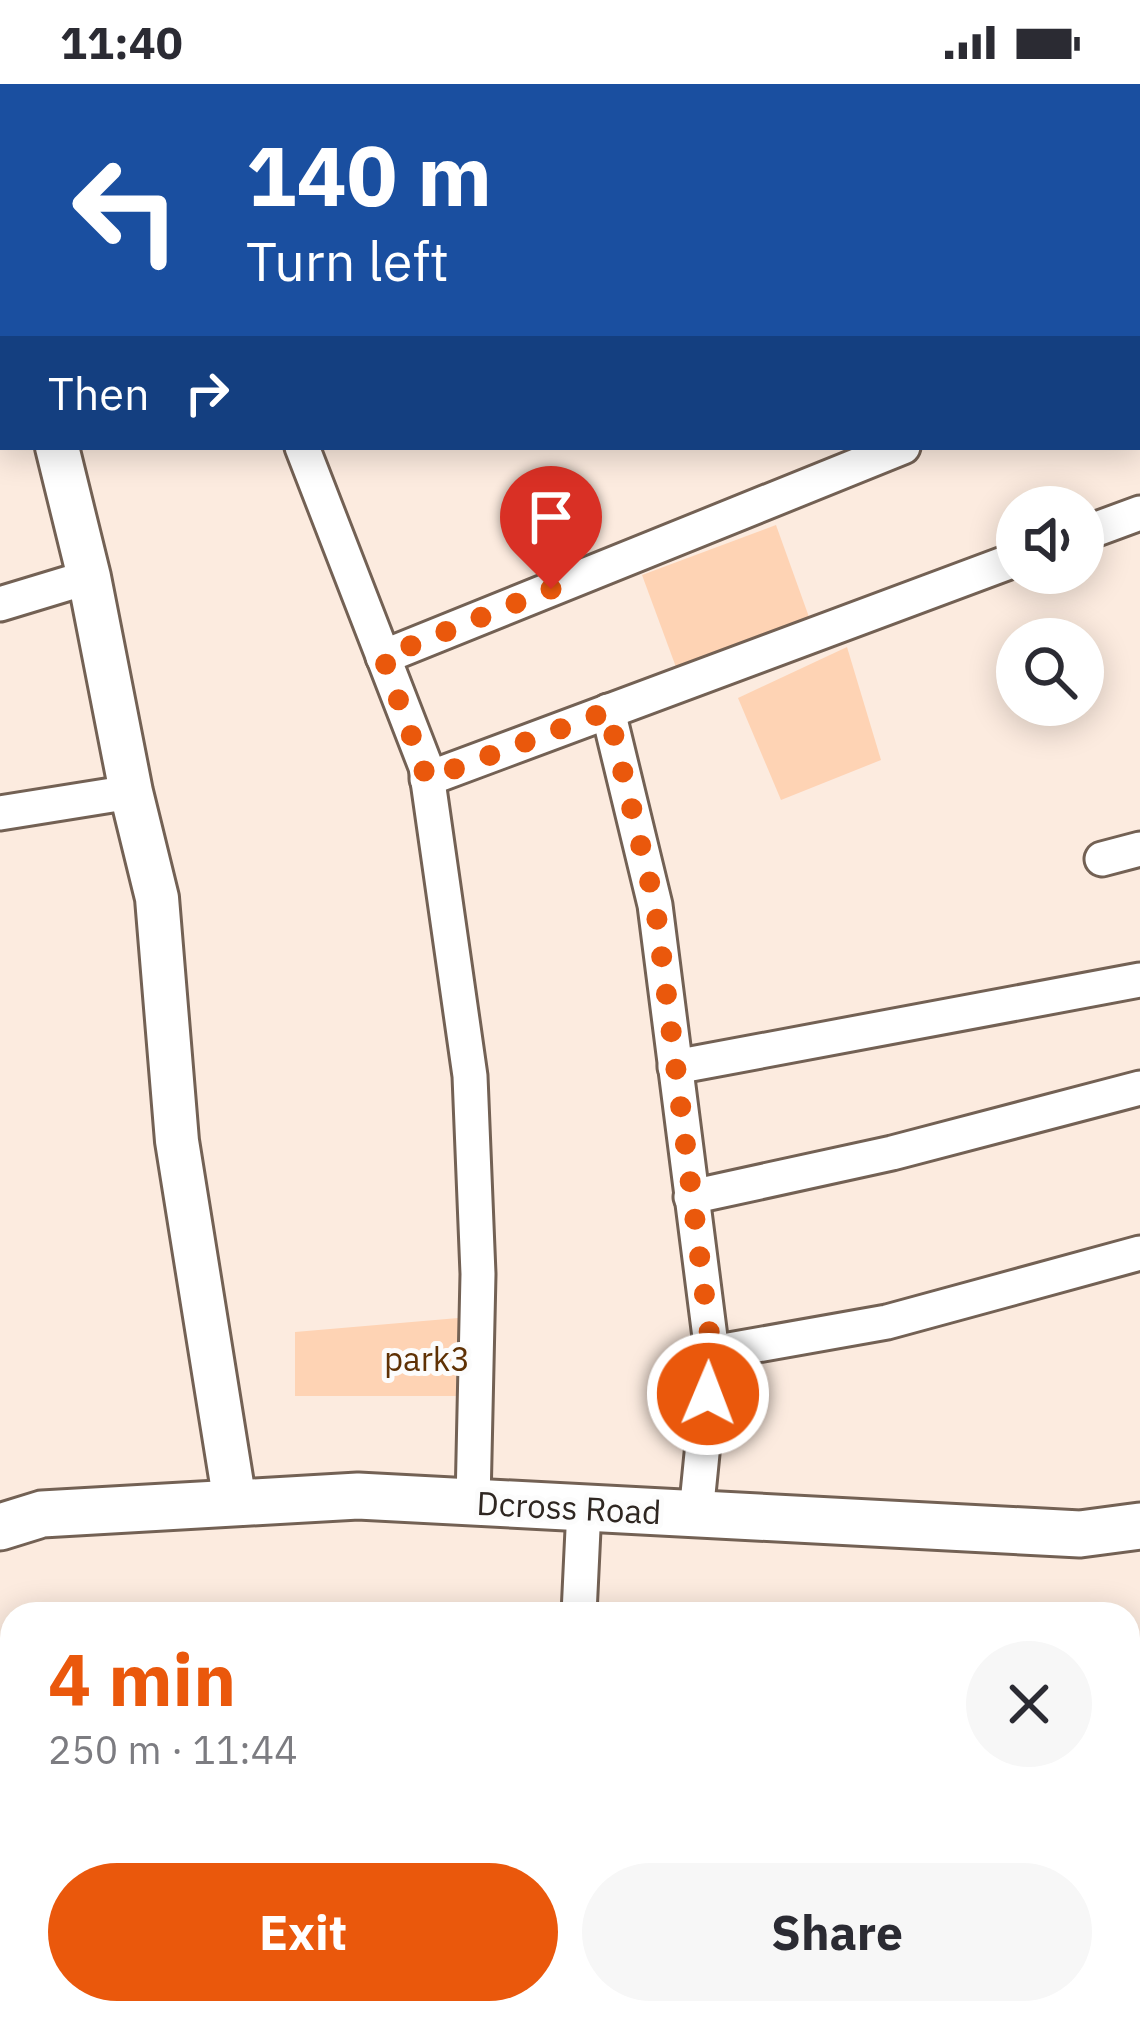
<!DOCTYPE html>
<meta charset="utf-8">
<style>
:root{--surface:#fff;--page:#f7f7f7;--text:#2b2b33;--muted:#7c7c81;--accent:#ea580c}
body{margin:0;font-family:"IBM Plex Sans",sans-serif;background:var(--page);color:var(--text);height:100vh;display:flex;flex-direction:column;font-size:45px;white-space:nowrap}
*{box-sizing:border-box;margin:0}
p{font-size:39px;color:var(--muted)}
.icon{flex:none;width:66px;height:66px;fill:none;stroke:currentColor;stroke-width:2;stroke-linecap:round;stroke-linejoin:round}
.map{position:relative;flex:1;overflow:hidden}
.drawer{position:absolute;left:0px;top:1518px;width:1140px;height:423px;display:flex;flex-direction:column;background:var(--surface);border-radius:36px 36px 0 0;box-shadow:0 6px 30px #0003}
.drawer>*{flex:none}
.banner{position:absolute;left:0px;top:0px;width:1140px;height:366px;box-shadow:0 6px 30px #0003;background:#1a4fa0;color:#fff;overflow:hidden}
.buttons{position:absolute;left:996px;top:402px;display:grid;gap:24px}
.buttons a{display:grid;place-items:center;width:108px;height:108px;border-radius:50%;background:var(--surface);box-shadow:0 6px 30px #0003;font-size:60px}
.pin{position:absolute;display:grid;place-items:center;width:102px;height:102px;color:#fff;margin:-123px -51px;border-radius:50% 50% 50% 0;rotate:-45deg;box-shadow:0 0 12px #0007}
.pin .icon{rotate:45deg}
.me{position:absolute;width:132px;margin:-66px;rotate:1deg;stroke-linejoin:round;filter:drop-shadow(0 0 9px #0008)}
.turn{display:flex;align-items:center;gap:42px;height:252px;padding:0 48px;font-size:54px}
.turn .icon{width:156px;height:156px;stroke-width:2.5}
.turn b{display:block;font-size:84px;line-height:102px}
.then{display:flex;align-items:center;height:114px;padding:0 48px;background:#0003;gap:24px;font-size:45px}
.round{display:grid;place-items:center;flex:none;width:126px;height:126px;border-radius:63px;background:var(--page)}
.headline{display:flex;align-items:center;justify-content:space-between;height:204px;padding:0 48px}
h1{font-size:72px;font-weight:700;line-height:90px;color:var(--accent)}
.button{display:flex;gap:24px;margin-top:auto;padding:24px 48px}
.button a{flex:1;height:138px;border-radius:72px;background:var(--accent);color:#fff;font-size:48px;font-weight:700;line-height:138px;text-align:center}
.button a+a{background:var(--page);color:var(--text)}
.status{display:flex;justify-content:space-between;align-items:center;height:84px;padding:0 60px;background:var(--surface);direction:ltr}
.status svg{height:33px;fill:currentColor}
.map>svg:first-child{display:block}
.green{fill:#fed3b4}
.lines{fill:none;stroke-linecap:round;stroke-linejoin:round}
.minor-casing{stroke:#736154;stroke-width:39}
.tertiary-casing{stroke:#736154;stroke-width:48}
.secondary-casing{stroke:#736154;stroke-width:51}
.minor{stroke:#fff;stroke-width:33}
.tertiary{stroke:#fff;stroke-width:42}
.secondary{stroke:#fff;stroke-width:45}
.route{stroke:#ea580c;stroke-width:21;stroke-dasharray:0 37.8}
.labels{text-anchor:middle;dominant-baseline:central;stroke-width:10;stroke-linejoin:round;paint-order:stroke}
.park-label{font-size:33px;fill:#5f3104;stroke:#fcfcfc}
.street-label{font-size:33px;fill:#2e2621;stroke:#fcfcfc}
</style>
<div class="status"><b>11:40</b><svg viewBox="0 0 49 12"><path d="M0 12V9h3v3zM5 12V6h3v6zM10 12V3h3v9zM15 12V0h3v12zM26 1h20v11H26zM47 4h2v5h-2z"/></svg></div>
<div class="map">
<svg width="1140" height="1939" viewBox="0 0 1140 1939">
<rect width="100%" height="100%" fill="#fcebdf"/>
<g class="green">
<polygon points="776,441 814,547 680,594 642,491"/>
<polygon points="847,563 881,676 781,716 738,614"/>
<polygon points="470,1233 464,1312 295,1312 295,1248"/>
</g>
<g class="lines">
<defs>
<g id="minor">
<polyline points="175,0 176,3"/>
<polyline points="662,0 662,3"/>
<polyline points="5,3 15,0"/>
<polyline points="1137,44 1140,43"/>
<polyline points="1137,156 1140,164"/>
<polyline points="1137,269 1140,268"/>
<polyline points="0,325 3,324"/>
<polyline points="302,363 426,683 470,992 478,1190 473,1418"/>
<polyline points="1083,450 1140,429"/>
<polyline points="0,520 89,493"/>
<polyline points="383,573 903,363"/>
<polyline points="608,627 655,821 712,1269 696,1430"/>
<polyline points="427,695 1017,475"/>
<polyline points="0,729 131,708"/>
<polyline points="1102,775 1140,765"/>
<polyline points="675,983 1140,896"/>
<polyline points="691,1113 892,1069 1140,1004"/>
<polyline points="712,1269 887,1238 1140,1169"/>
<polyline points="579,1530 584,1424"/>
<polyline points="572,1939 572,1929"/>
</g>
<g id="tertiary">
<polyline points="0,142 3,154"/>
<polyline points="57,363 89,493 131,708 157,814 177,1057 235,1419"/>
</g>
<g id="secondary">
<polyline points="0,1443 42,1430 358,1412 1080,1450 1140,1442"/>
<polyline points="0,1849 12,1870"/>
<polyline points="46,1929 51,1939"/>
</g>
</defs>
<use href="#minor" class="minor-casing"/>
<use href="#tertiary" class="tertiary-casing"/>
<use href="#secondary" class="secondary-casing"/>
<use href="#minor" class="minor"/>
<use href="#tertiary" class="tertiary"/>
<use href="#secondary" class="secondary"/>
</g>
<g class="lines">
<polyline class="route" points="551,505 383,573 427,695 608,627 655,820 712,1270 708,1310"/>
</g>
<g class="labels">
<g class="park-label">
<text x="427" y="1274">park3</text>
</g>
<g class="street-label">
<text transform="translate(569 1423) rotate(3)">Dcross Road</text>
</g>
</g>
</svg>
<div class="buttons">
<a><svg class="icon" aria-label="sound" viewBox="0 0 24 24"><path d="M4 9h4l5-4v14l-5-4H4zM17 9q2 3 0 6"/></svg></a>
<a><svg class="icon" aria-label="search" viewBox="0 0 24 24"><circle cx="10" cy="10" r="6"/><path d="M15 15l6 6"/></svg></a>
</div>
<div class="pin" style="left:551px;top:505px;background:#d93025"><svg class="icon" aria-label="arrive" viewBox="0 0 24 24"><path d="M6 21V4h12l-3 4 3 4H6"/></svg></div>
<svg class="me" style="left:708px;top:1310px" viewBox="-20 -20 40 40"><circle r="17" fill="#ea580c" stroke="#fff" stroke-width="3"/><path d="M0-11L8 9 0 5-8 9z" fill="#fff"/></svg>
<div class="banner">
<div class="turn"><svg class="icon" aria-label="left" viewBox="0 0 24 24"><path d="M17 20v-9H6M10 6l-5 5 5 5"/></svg><div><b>140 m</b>Turn left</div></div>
<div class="then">Then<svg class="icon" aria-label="right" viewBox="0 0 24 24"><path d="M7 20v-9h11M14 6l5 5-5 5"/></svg></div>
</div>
<section class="drawer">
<div class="headline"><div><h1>4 min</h1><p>250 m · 11:44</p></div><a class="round"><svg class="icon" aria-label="close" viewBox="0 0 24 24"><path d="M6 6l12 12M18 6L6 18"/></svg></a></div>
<div class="button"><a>Exit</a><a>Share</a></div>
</section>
</div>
